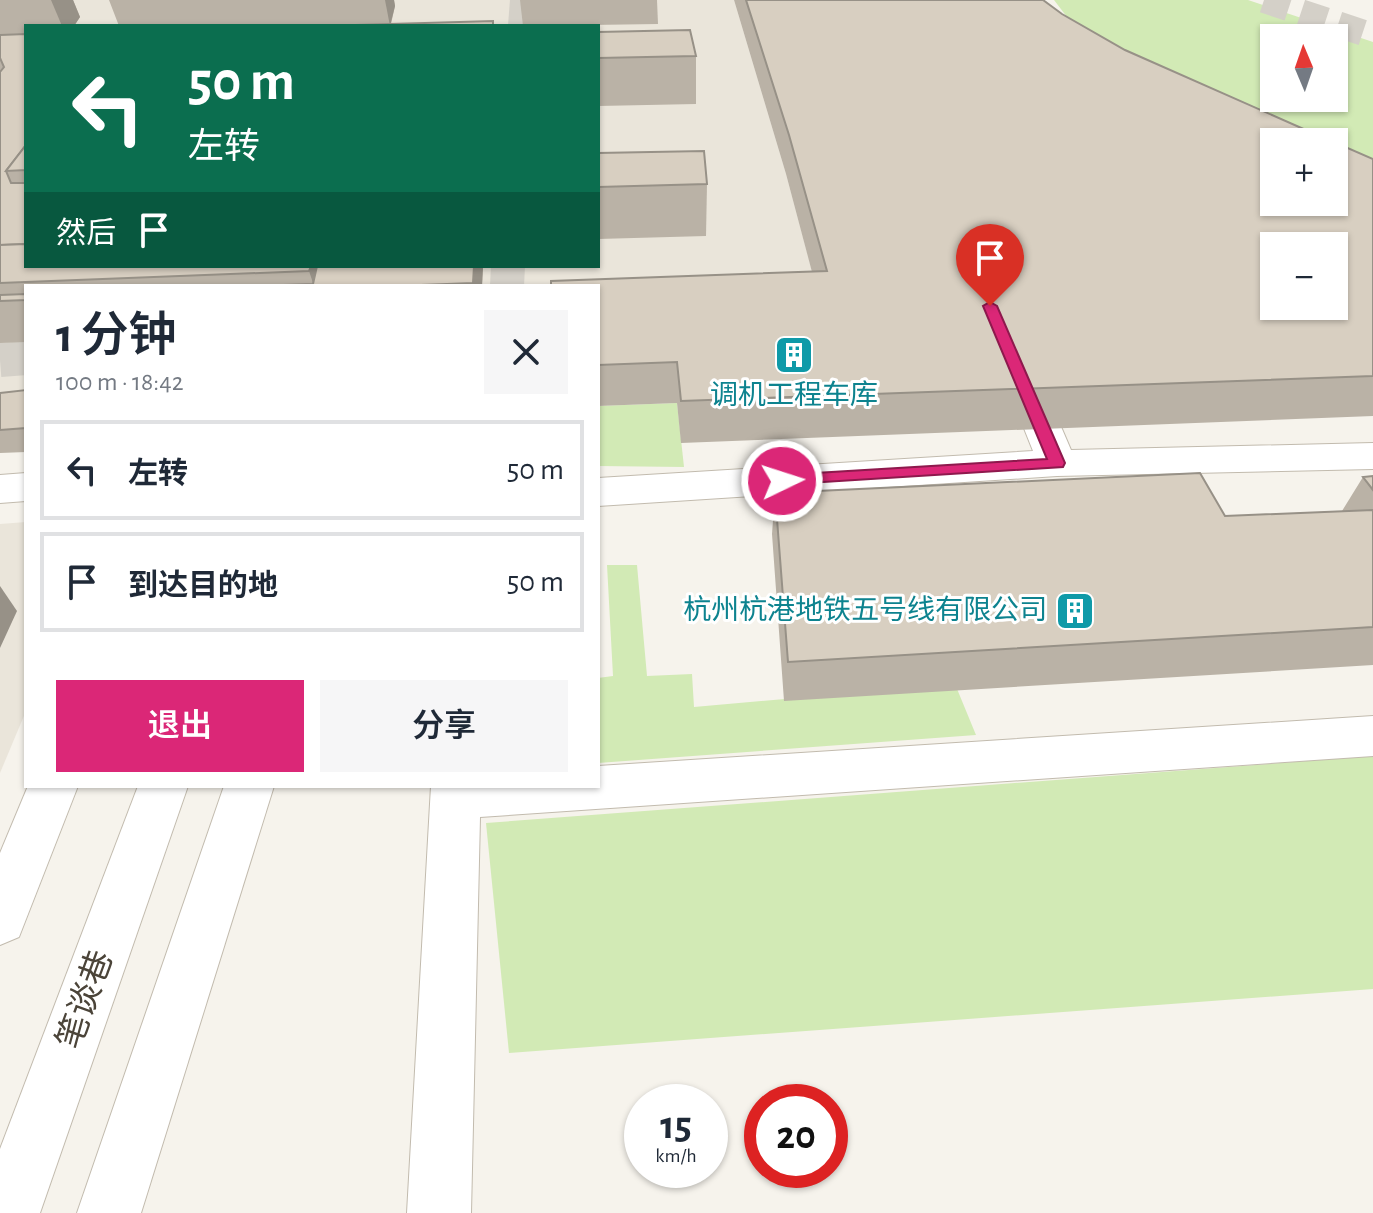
<!DOCTYPE html>
<html lang="zh">
<meta charset="utf-8">
<style>
:root{--surface:#fff;--page:#f6f6f7;--text:#1f2937;--muted:#747a83;--line:#e0e1e3;--accent:#db2777}
body{margin:0;font-family:"Alegreya Sans","Noto Sans SC",sans-serif;background:var(--page);color:var(--text);height:100vh;display:flex;flex-direction:column;font-size:30px;white-space:nowrap}
*{box-sizing:border-box;margin:0}
p{font-size:26px;color:var(--muted)}
.icon{flex:none;width:44px;height:44px;fill:none;stroke:currentColor;stroke-width:2;stroke-linecap:round;stroke-linejoin:round}
.map{position:relative;flex:1;overflow:hidden}
.sheet{position:absolute;left:24px;top:284px;width:576px;height:504px;display:flex;flex-direction:column;background:var(--surface);border-radius:0px;box-shadow:0 2px 6px #0004}
.sheet>*{flex:none}
.guide{position:absolute;left:24px;top:24px;width:576px;height:244px;border-radius:0px;box-shadow:0 2px 6px #0004;background:#0b6e4f;color:#fff;overflow:hidden}
.needle{width:52px;rotate:358deg}
.buttons{position:absolute;left:1260px;top:24px;display:grid;gap:16px}
.buttons a{display:grid;place-items:center;width:88px;height:88px;border-radius:0px;background:var(--surface);box-shadow:0 2px 6px #0004;font-size:40px}
.speed{position:absolute;left:624px;top:1084px;display:flex;gap:16px;font-size:40px;font-weight:700;text-align:center}
.speed>*{display:grid;place-content:center;width:104px;height:104px;border-radius:50%;background:var(--surface);box-shadow:0 2px 6px #0004;line-height:1}
.speed small{font-size:20px;font-weight:400}
.speed .limit{border:12px solid #d22;background:#fff;color:#111}
.pin{position:absolute;display:grid;place-items:center;width:68px;height:68px;color:#fff;margin:-82px -34px;border-radius:50% 50% 50% 0;rotate:-45deg;box-shadow:0 0 8px #0007}
.pin .icon{rotate:45deg}
.me{position:absolute;width:88px;margin:-44px;rotate:86deg;stroke-linejoin:round;filter:drop-shadow(0 0 6px #0008)}
.turn{display:flex;align-items:center;gap:28px;height:168px;padding:0 32px;font-size:36px}
.turn .icon{width:104px;height:104px;stroke-width:2.5}
.turn b{display:block;font-size:56px;line-height:68px}
.then{display:flex;align-items:center;height:76px;padding:0 32px;background:#0003;gap:16px;font-size:30px}
.round{display:grid;place-items:center;flex:none;width:84px;height:84px;border-radius:0px;background:var(--page)}
.headline{display:flex;align-items:center;justify-content:space-between;height:136px;padding:0 32px}
h1{font-size:48px;font-weight:600;line-height:60px}
.primary-button{display:flex;gap:16px;margin-top:auto;padding:16px 32px}
.primary-button a{flex:1;height:92px;border-radius:0px;background:var(--accent);color:#fff;font-size:32px;font-weight:600;line-height:92px;text-align:center}
.primary-button a+a{background:var(--page);color:var(--text)}
ul{padding:0;list-style:none}
li{display:flex;align-items:center;gap:24px;height:100px;margin:0 16px 12px;padding:0 16px;border:4px solid var(--line);border-radius:0px}
li div{flex:1}
li b{display:block;font-size:30px}
li em{font-style:normal}
.map>svg:first-child{display:block}
.residential{fill:#eae5da;fill-rule:evenodd}
.green{fill:#d2eab5;fill-rule:evenodd}
.lines{fill:none;stroke-linecap:round;stroke-linejoin:round}
.minor-tunnel-far1{stroke:#d4d0c8;stroke-width:26;stroke-dasharray:26 13;stroke-linecap:butt}
.minor-tunnel{stroke:#d4d0c8;stroke-width:34;stroke-dasharray:34 17;stroke-linecap:butt}
.minor-casing{stroke:#c2bbae;stroke-width:2}
.minor{fill:#fff;fill-rule:evenodd}
.wall{fill:#bab2a6}
.shaded-wall{fill:#979187}
.building{fill:#d8cfc1;stroke:#979187;stroke-width:2;fill-rule:evenodd}
.route{fill:#db2777;stroke:#8e194d;stroke-width:2}
.labels{text-anchor:middle;dominant-baseline:central;stroke-width:6;stroke-linejoin:round;paint-order:stroke}
.culture-label{font-size:28px;fill:#0d838f;stroke:#fff}
.near-street-label{font-size:34px;fill:#4b4439;stroke:#fff}
</style>
<div class="map">
<svg width="1373" height="1213" viewBox="0 0 1373 1213">
<rect width="100%" height="100%" fill="#f6f3ec"/>
<g class="residential">
<path d="M0,0H734L786,174L823,312L598,286H26V396L0,397ZM26,26H598V266H26Z"/>
<polygon points="26,522 26,711 0,773 0,524"/>
</g>
<g class="green">
<path d="M1054,0H1248L1373,42V207L1334,189V142H1274L1103,64ZM1274,38H1334V98H1274Z"/>
<polygon points="677,403 684,467 598,466 598,406"/>
<polygon points="607,565 637,565 647,676 692,674 694,707 955,684 976,735 598,763 598,678 613,676"/>
<polygon points="1373,756 1373,989 509,1053 486,823"/>
</g>
<g class="lines">
<g class="minor-tunnel-far1">
<polyline points="1264,0 1373,36"/>
<polyline points="521,26 523,0"/>
</g>
<g class="minor-tunnel">
<polyline points="507,286 508,266"/>
<polyline points="0,360 26,358"/>
</g>
<defs>
<g id="minor">
<polygon points="1020,362 1033,365 1038,373 1071,450 1373,443 1373,469 1057,476 598,506 598,478 1033,451 1002,373 1007,365"/>
<polygon points="26,473 26,501 0,503 0,475"/>
<polygon points="1373,716 1373,756 480,817 471,1213 407,1213 431,786 598,786 598,766"/>
<polygon points="28,786 78,786 19,937 0,945 0,853"/>
<polygon points="138,786 188,786 40,1213 0,1213 0,1149"/>
<polygon points="224,786 274,786 141,1213 77,1213"/>
</g>
</defs>
<use href="#minor" class="minor-casing"/>
<use href="#minor" class="minor"/>
</g>
<g class="wall">
<polygon points="0,0 73,0 80,17 74,26 26,26 26,266 483,266 482,286 26,286 26,342 0,343"/>
<polygon points="109,0 394,0 395,6 391,24 493,21 494,26 119,26"/>
<polygon points="520,0 657,0 658,24 523,26"/>
<polygon points="734,0 1043,0 1062,14 1125,50 1373,159 1373,416 681,443 677,403 598,406 598,286 812,272 786,174"/>
<polygon points="598,32 696,56 696,104 598,106"/>
<polygon points="598,153 707,184 706,236 598,239"/>
<polygon points="26,390 26,452 0,453 0,393"/>
<polygon points="1373,476 1373,665 784,701 772,534 775,493 1225,516 1342,511 1363,477"/>
</g>
<g class="shaded-wall">
<polygon points="51,0 73,0 80,17 74,26 62,26"/>
<polygon points="385,0 394,0 395,6 390,26"/>
<polygon points="311,266 329,266 314,286 309,271"/>
<polygon points="474,266 483,266 482,286 473,286"/>
<polygon points="0,586 17,611 0,648"/>
</g>
<g class="building">
<path d="M746,0H1043L1062,14L1125,50L1333,142H1274V202H1334V142L1373,159V376L681,401L677,362L598,365V286H551V281L827,271L789,135ZM1274,246H1334V306H1274Z"/>
<polygon points="493,21 493,26 321,26"/>
<polygon points="690,30 696,56 598,58 598,32"/>
<polygon points="26,34 26,145 6,171 11,183 26,183 26,244 0,245 0,72 4,67 0,58 0,35"/>
<polygon points="26,145 26,170 6,171"/>
<polygon points="704,151 707,184 598,187 598,153"/>
<polygon points="26,244 26,266 311,266 309,271 0,283 0,245"/>
<polygon points="317,266 474,266 473,283 395,286 254,286 313,284"/>
<polygon points="26,294 26,300 0,301 0,295"/>
<polygon points="26,390 26,428 0,430 0,393"/>
<polygon points="1200,473 1225,516 1373,510 1373,627 788,662 775,493"/>
<polygon points="1373,476 1373,490 1363,477"/>
</g>
<polygon class="route" points="990,302 997,306 1065,463 1063,467 776,485 774,481 782,475 1047,459 983,306"/>
<defs>
<symbol id="building-square" viewBox="-11 -11 22 22"><rect x="-9" y="-9" width="18" height="18" rx="4" fill="#0f9aa8" stroke="#fff"/><path d="M-4-6H4V6H1V3H-1V6H-4ZM-2.5-4.3h1.7v1.8h-1.7ZM.8-4.3h1.7v1.8H.8ZM-2.5-1h1.7V.8h-1.7ZM.8-1h1.7V.8H.8Z" fill="#fff"/></symbol>
</defs>
<g fill-rule="evenodd">
<use href="#building-square" x="772" y="333" width="44" height="44"/>
<use href="#building-square" x="1053" y="589" width="44" height="44"/>
</g>
<g class="labels">
<g class="culture-label">
<text x="794" y="396">调机工程车库</text>
<text x="1047" y="611" text-anchor="end">杭州杭港地铁五号线有限公司</text>
</g>
<g class="near-street-label">
<text transform="translate(86 1000) rotate(-70)">笔谈巷</text>
</g>
</g>
</svg>
<div class="buttons">
<a><svg class="needle" viewBox="-14 -14 28 28"><path d="M0-13l5 13h-10z" fill="#e53935"/><path d="M0 13l5-13h-10z" fill="#747a83"/></svg></a>
<a>+</a>
<a>−</a>
</div>
<div class="speed"><div>15<small>km/h</small></div><div class="limit">20</div></div>
<div class="pin" style="left:990px;top:306px;background:#d93025"><svg class="icon" aria-label="arrive" viewBox="0 0 24 24"><path d="M6 21V4h12l-3 4 3 4H6"/></svg></div>
<svg class="me" style="left:782px;top:481px" viewBox="-20 -20 40 40"><circle r="17" fill="#db2777" stroke="#fff" stroke-width="3"/><path d="M0-11L8 9 0 5-8 9z" fill="#fff"/></svg>
<div class="guide">
<div class="turn"><svg class="icon" aria-label="left" viewBox="0 0 24 24"><path d="M17 20v-9H6M10 6l-5 5 5 5"/></svg><div><b>50 m</b>左转</div></div>
<div class="then">然后<svg class="icon" aria-label="arrive" viewBox="0 0 24 24"><path d="M6 21V4h12l-3 4 3 4H6"/></svg></div>
</div>
<section class="sheet">
<div class="headline"><div><h1>1 分钟</h1><p>100 m · 18:42</p></div><a class="round"><svg class="icon" aria-label="close" viewBox="0 0 24 24"><path d="M6 6l12 12M18 6L6 18"/></svg></a></div>
<ul>
<li><svg class="icon" aria-label="left" viewBox="0 0 24 24"><path d="M17 20v-9H6M10 6l-5 5 5 5"/></svg><div><b>左转</b></div><em>50 m</em></li>
<li><svg class="icon" aria-label="arrive" viewBox="0 0 24 24"><path d="M6 21V4h12l-3 4 3 4H6"/></svg><div><b>到达目的地</b></div><em>50 m</em></li>
</ul>
<div class="primary-button"><a>退出</a><a>分享</a></div>
</section>
</div>
